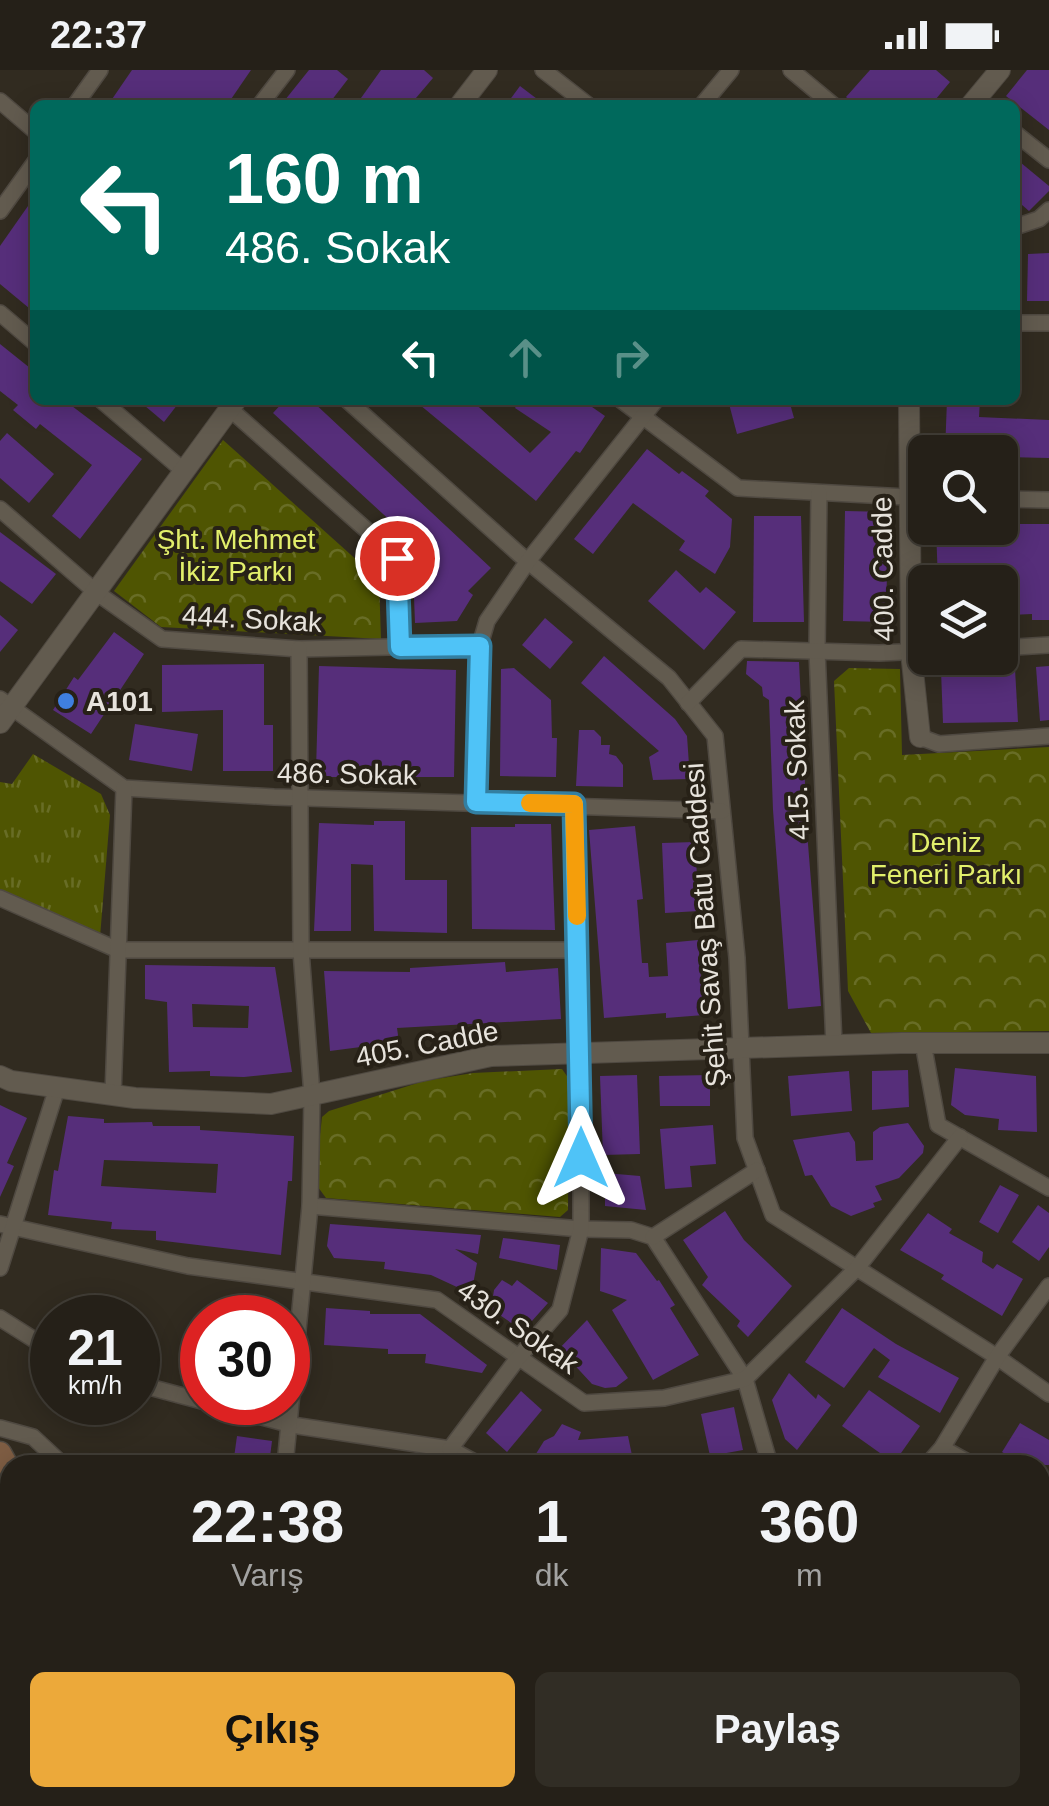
<!DOCTYPE html>
<html lang="tr">
<meta charset="utf-8">
<style>
:root{--surface:#252018;--page:#312d25;--text:#f1f3f6;--muted:#a3a3a2;--line:#423e37;--accent:#eca93a}
body{margin:0;font-family:Arial,sans-serif;background:var(--page);color:var(--text);height:100vh;display:flex;flex-direction:column;font-size:38px;white-space:nowrap}
*{box-sizing:border-box;margin:0}
p{font-size:32px;color:var(--muted)}
.icon{flex:none;width:55px;height:55px;fill:none;stroke:currentColor;stroke-width:2;stroke-linecap:round;stroke-linejoin:round}
.map{position:relative;flex:1;overflow:hidden}
.sheet{position:absolute;left:0px;top:1385px;width:1050px;height:352px;display:flex;flex-direction:column;background:var(--surface);border-radius:30px 30px 0 0;box-shadow:0 5px 25px #0003,0 0 0 2px var(--line)}
.sheet>*{flex:none}
.banner{position:absolute;left:30px;top:30px;width:990px;height:305px;border-radius:15px;box-shadow:0 5px 25px #0003,0 0 0 2px var(--line);background:#00695c;color:#fff;overflow:hidden}
.fabs{position:absolute;left:908px;top:365px;display:grid;gap:20px}
.fabs a{display:grid;place-items:center;width:110px;height:110px;border-radius:15px;background:var(--surface);box-shadow:0 5px 25px #0003,0 0 0 2px var(--line);font-size:50px}
.speed{position:absolute;left:30px;top:1225px;display:flex;gap:20px;font-size:50px;font-weight:700;text-align:center}
.speed>*{display:grid;place-content:center;width:130px;height:130px;border-radius:50%;background:var(--surface);box-shadow:0 5px 25px #0003,0 0 0 2px var(--line);line-height:1}
.speed small{font-size:25px;font-weight:400}
.speed .limit{border:15px solid #d22;background:#fff;color:#111}
.pin{position:absolute;display:grid;place-items:center;width:85px;height:85px;color:#fff;margin:-42px;border:5px solid #fff;border-radius:50%;box-shadow:0 2px 10px #0007}
.me{position:absolute;width:110px;margin:-55px;rotate:0deg;stroke-linejoin:round;filter:drop-shadow(0 0 8px #0008)}
.turn{display:flex;align-items:center;gap:35px;height:210px;padding:0 30px;font-size:45px}
.turn .icon{width:130px;height:130px;stroke-width:2.5}
.turn b{display:block;font-size:70px;line-height:85px}
.lanes{display:flex;align-items:center;height:95px;padding:0 30px;background:#0003;justify-content:center;gap:50px;direction:ltr}
.lanes .off{opacity:.35}
.eta{display:flex;justify-content:space-evenly;align-items:center;height:170px;text-align:center}
.eta b{font-size:60px;font-weight:700;line-height:70px}
.action{display:flex;gap:20px;margin-top:auto;padding:20px 30px}
.action a{flex:1;height:115px;border-radius:15px;background:var(--accent);color:#111;font-size:40px;font-weight:700;line-height:115px;text-align:center}
.action a+a{background:var(--page);color:var(--text)}
.status{display:flex;justify-content:space-between;align-items:center;height:70px;padding:0 50px;background:var(--surface);direction:ltr}
.status svg{height:28px;fill:currentColor}
.map>svg:first-child{display:block}
.grass{fill:url(#grass-tufts)}
.park{fill:url(#park-crowns)}
.building{fill:#562e7a;fill-rule:evenodd}
.lines{fill:none;stroke-linecap:round;stroke-linejoin:round}
.service-casing{stroke:#4f4941;stroke-width:10}
.minor-casing{stroke:#4f4941;stroke-width:18}
.tertiary-casing{stroke:#4f4941;stroke-width:22}
.secondary-casing{stroke:#4f4941;stroke-width:25}
.service{stroke:#625b4f;stroke-width:8}
.minor{stroke:#625b4f;stroke-width:15}
.tertiary{stroke:#625b4f;stroke-width:20}
.secondary{stroke:#7e5d43;stroke-width:22}
.route-casing{stroke:#337fa1;stroke-width:25}
.route{stroke:#4fc3f7;stroke-width:18}
.slow{stroke:#f59e0b;stroke-width:18}
.shop-dot{fill:#3f7fe0;stroke:#272117;stroke-width:4}
.labels{text-anchor:middle;dominant-baseline:central;stroke-width:8;stroke-linejoin:round;paint-order:stroke}
.park-label{font-size:28px;fill:#e2ef6b;stroke:#272117}
.street-label{font-size:28px;fill:#e7e3dc;stroke:#272117}
.poi-label{font-size:28px;font-weight:bold;fill:#e7e3dc;stroke:#272117;text-anchor:start}
</style>
<div class="status"><b>22:37</b><svg viewBox="0 0 49 12"><path d="M0 12V9h3v3zM5 12V6h3v6zM10 12V3h3v9zM15 12V0h3v12zM26 1h20v11H26zM47 4h2v5h-2z"/></svg></div>
<div class="map">
<svg width="1049" height="1736" viewBox="0 0 1049 1736">
<defs>
<pattern id="grass-tufts" width="24" height="20" patternUnits="userSpaceOnUse" patternTransform="scale(2.5)"><rect width="24" height="20" fill="#4f5502"/><path d="M3 7l-1-3M5 7V3M7 7l1-3M15 17l-1-3M17 17v-4M19 17l1-3" fill="none" stroke="#686d26"/></pattern>
<pattern id="park-crowns" width="20" height="18" patternUnits="userSpaceOnUse" patternTransform="scale(2.5)"><rect width="20" height="18" fill="#4f5502"/><path d="M2 6a3 3 0 1 1 6 0M12 15a3 3 0 1 1 6 0" fill="none" stroke="#686d26"/></pattern>
</defs>
<rect width="100%" height="100%" fill="#312b20"/>
<polygon class="grass" points="33,684 101,724 110,745 100,867 0,821 0,712 12,714"/>
<g class="park">
<polygon points="223,370 379,510 381,569 161,557 114,521"/>
<polygon points="849,598 900,599 902,685 1049,677 1049,961 871,963 848,921 834,611"/>
<polygon points="562,999 569,1009 568,1140 560,1147 326,1128 315,1113 322,1047 329,1041 424,1011 473,1003"/>
</g>
<g class="building">
<polygon points="132,0 251,0 227,35 108,35"/>
<polygon points="309,0 337,0 348,9 328,35 281,35"/>
<polygon points="381,0 424,0 433,8 410,35 356,35"/>
<polygon points="870,0 936,0 950,12 931,35 855,35 846,27"/>
<polygon points="1027,0 1049,0 1049,60 1006,26"/>
<polygon points="520,16 545,35 506,35"/>
<polygon points="1015,88 1049,116 1049,121 1029,141 1015,129"/>
<polygon points="35,126 35,243 0,214 0,176"/>
<polygon points="1049,183 1049,231 1027,231 1028,184"/>
<polygon points="0,274 35,302 35,330 64,330 142,389 80,469 52,446 92,395 40,354 36,359 13,340 18,335 0,321"/>
<polygon points="138,330 181,330 164,352"/>
<polygon points="285,330 311,330 491,498 468,521 473,525 457,551 415,553 413,502 422,502 431,488 273,343"/>
<polygon points="414,330 471,330 530,383 551,362 515,338 520,330 582,330 605,346 580,383 576,381 536,431"/>
<polygon points="728,330 789,330 794,348 737,364"/>
<polygon points="947,330 980,330 979,347 1049,350 1049,388 1000,387 1000,382 945,382"/>
<polygon points="7,363 54,404 29,433 0,408 0,371"/>
<polygon points="647,379 679,404 682,401 709,421 705,426 732,449 730,477 715,504 679,480 685,471 633,433 593,484 574,469"/>
<polygon points="845,441 890,442 885,552 843,551"/>
<polygon points="754,446 801,446 804,552 753,552"/>
<polygon points="1000,454 1049,454 1049,550 1032,550 1032,544 1013,545 1013,551 1000,550 1000,512 938,512 936,458 1000,458"/>
<polygon points="0,462 56,504 32,534 0,511"/>
<polygon points="676,500 700,523 706,517 736,542 704,580 648,531"/>
<polygon points="0,545 18,560 0,582"/>
<polygon points="545,548 573,572 550,599 522,575"/>
<polygon points="114,562 144,584 91,664 53,640 74,607 78,610"/>
<polygon points="604,586 675,649 687,666 690,709 653,710 649,687 659,681 581,613"/>
<polygon points="747,591 799,592 808,774 821,936 788,939 773,740 769,630 763,626 762,617 746,604"/>
<polygon points="264,594 264,655 273,655 273,701 223,701 223,640 162,642 162,595"/>
<polygon points="319,596 456,600 454,707 319,707 316,701"/>
<polygon points="1049,596 1049,650 1040,651 1036,597"/>
<polygon points="514,598 551,630 552,668 557,668 556,707 500,706 501,599"/>
<polygon points="1015,599 1018,652 943,653 941,600"/>
<polygon points="135,654 198,664 192,701 129,690"/>
<polygon points="579,660 594,660 601,667 601,675 610,675 609,684 616,686 623,695 623,717 576,716"/>
<polygon points="374,751 405,751 405,810 447,810 447,863 374,861 373,795 351,794 351,861 314,861 319,753 374,755"/>
<polygon points="515,754 551,754 555,860 472,859 471,757 515,757"/>
<polygon points="635,756 643,829 637,830 642,893 648,893 649,907 668,906 666,873 698,870 704,945 666,948 666,943 604,948 589,760"/>
<polygon points="695,772 699,841 665,843 662,773"/>
<polygon points="505,892 506,902 558,898 561,949 397,958 399,972 330,981 324,901 410,902 410,898"/>
<path d="M145,895L275,897L292,1002L244,1007L210,1006V1001L169,1002L167,932L145,929ZM192,934L249,936L248,958L193,957Z"/>
<polygon points="955,998 1036,1006 1037,1062 998,1060 999,1049 965,1045 951,1035"/>
<polygon points="908,1000 909,1037 872,1040 872,1001"/>
<polygon points="849,1001 852,1041 791,1046 788,1006"/>
<polygon points="637,1005 640,1084 603,1085 600,1006"/>
<polygon points="710,1005 710,1036 660,1036 659,1006"/>
<polygon points="0,1035 27,1048 7,1093 14,1096 0,1127"/>
<path d="M68,1046L104,1049V1053L152,1052L153,1056H200V1060L294,1066L292,1111H288L281,1185L156,1170V1161L111,1159L112,1152L48,1145L54,1100L58,1101ZM104,1090L218,1094L216,1123L101,1116Z"/>
<polygon points="908,1053 924,1076 923,1083 899,1108 875,1116 882,1130 873,1133 875,1137 851,1146 831,1136 812,1105 805,1106 793,1070 849,1062 855,1072 856,1091 873,1090 873,1062 880,1057"/>
<polygon points="713,1055 716,1094 690,1096 692,1117 665,1119 660,1059"/>
<polygon points="605,1103 640,1106 646,1140 605,1136"/>
<polygon points="1000,1115 1019,1125 998,1163 979,1152"/>
<polygon points="1038,1135 1049,1143 1049,1177 1039,1191 1012,1172"/>
<polygon points="725,1141 744,1170 792,1216 748,1267 737,1256 740,1251 702,1215 708,1207 683,1170"/>
<polygon points="928,1143 952,1159 949,1163 983,1182 982,1192 993,1199 997,1194 1023,1209 1002,1246 941,1209 944,1205 900,1180"/>
<polygon points="330,1154 481,1165 478,1184 455,1179 477,1193 472,1220 459,1218 431,1205 384,1199 385,1192 334,1188 327,1176"/>
<polygon points="503,1168 560,1175 557,1200 499,1188"/>
<polygon points="601,1178 636,1183 657,1211 659,1210 675,1235 670,1238 699,1285 653,1310 612,1240 627,1230 600,1221"/>
<polygon points="502,1210 512,1216 517,1210 548,1233 523,1261 491,1239 494,1220"/>
<polygon points="326,1238 370,1241 370,1244 420,1244 487,1295 482,1303 425,1293 426,1284 388,1284 388,1279 324,1275"/>
<polygon points="842,1238 896,1274 959,1308 940,1343 878,1307 890,1290 874,1278 844,1318 805,1292"/>
<polygon points="587,1250 628,1308 616,1317 605,1318 592,1314 569,1289 559,1292 554,1284"/>
<polygon points="789,1303 816,1329 818,1324 831,1335 797,1380 785,1369 772,1330"/>
<polygon points="869,1320 920,1356 894,1393 842,1356"/>
<polygon points="521,1321 542,1340 507,1382 486,1363"/>
<polygon points="734,1337 743,1380 710,1386 701,1344"/>
<polygon points="1020,1353 1049,1370 1049,1395 1024,1395 1002,1382"/>
<polygon points="562,1354 581,1362 578,1370 628,1366 634,1395 529,1395 544,1371 554,1366"/>
<polygon points="237,1366 272,1371 269,1395 233,1395"/>
</g>
<g class="lines">
<defs>
<g id="service">
<polyline points="1040,1622 1049,1623"/>
<polyline points="1040,1697 1049,1683"/>
<polyline points="1021,1736 1021,1728"/>
</g>
<g id="minor">
<polyline points="543,0 588,35"/>
<polyline points="791,0 833,35"/>
<polyline points="0,31 35,61"/>
<polyline points="75,35 100,0"/>
<polyline points="260,35 287,0"/>
<polyline points="702,35 731,0"/>
<polyline points="1015,63 1049,90"/>
<polyline points="0,141 35,92"/>
<polyline points="1015,157 1039,149 1049,140"/>
<polyline points="0,243 35,273"/>
<polyline points="1015,253 1049,253"/>
<polyline points="101,330 185,402"/>
<polyline points="347,330 519,484 669,608 715,666 737,888 745,1068 773,1145 997,1287 1049,1324"/>
<polyline points="621,330 738,418 925,428"/>
<polyline points="230,339 397,487 400,577"/>
<polyline points="819,423 817,581 834,975"/>
<polyline points="1000,429 1049,430"/>
<polyline points="0,439 97,523 162,569 299,579 480,575"/>
<polyline points="1000,578 1049,575"/>
<polyline points="0,629 124,718 274,727 722,741"/>
<polyline points="688,633 741,579 879,583 925,581"/>
<polyline points="920,667 939,674 1049,666"/>
<polyline points="476,732 480,575 487,551 528,491 656,330"/>
<polyline points="0,828 118,880 578,880"/>
<polyline points="923,973 938,1055 1049,1118"/>
<polyline points="113,1025 124,718"/>
<polyline points="310,1136 581,1159 631,1160 653,1167 745,1309 770,1395"/>
<polyline points="0,1154 188,1196 437,1230 584,1333 664,1328 745,1309 857,1198 960,1067"/>
<polyline points="653,1167 757,1100"/>
<polyline points="0,1198 57,1018"/>
<polyline points="0,1248 52,1281"/>
<polyline points="138,1314 292,1355 450,1379 480,1395"/>
<polyline points="0,1358 33,1367 63,1395"/>
<polyline points="942,1378 973,1395"/>
<polyline points="450,1379 518,1288 560,1240 581,1159 581,983 574,734"/>
<polyline points="285,1395 310,1136 312,1025 301,881 299,579"/>
<polyline points="927,1395 942,1378 997,1287 1049,1216"/>
<polyline points="1040,1431 1049,1435"/>
<polyline points="0,1477 10,1471"/>
<polyline points="1040,1588 1049,1591"/>
<polyline points="306,1728 307,1736"/>
<polyline points="570,1728 570,1736"/>
<polyline points="784,1728 785,1736"/>
<polyline points="60,1736 80,1728"/>
</g>
<g id="tertiary">
<polyline points="460,35 487,0"/>
<polyline points="971,35 1000,0"/>
<polyline points="909,330 911,582 920,667"/>
<polyline points="0,653 236,330"/>
<polyline points="0,1006 11,1011 135,1028 271,1034 491,986 901,973 1049,973"/>
</g>
<g id="secondary">
<polyline points="0,1383 10,1401"/>
<polyline points="0,1440 10,1458"/>
<polyline points="143,1728 146,1736"/>
<polyline points="176,1728 179,1736"/>
</g>
</defs>
<use href="#service" class="service-casing"/>
<use href="#minor" class="minor-casing"/>
<use href="#tertiary" class="tertiary-casing"/>
<use href="#secondary" class="secondary-casing"/>
<use href="#service" class="service"/>
<use href="#minor" class="minor"/>
<use href="#tertiary" class="tertiary"/>
<use href="#secondary" class="secondary"/>
</g>
<g class="lines">
<defs>
<polyline id="route" points="397,488 400,577 480,576 476,732 574,734 581,1088"/>
</defs>
<use href="#route" class="route-casing"/>
<use href="#route" class="route"/>
<polyline class="slow" points="530,733 574,734 577,846"/>
</g>
<circle class="shop-dot" cx="66" cy="631" r="10"/>
<g class="labels">
<g class="park-label">
<text x="236" y="469">Şht. Mehmet<tspan x="236" dy="32">İkiz Parkı</tspan></text>
<text x="946" y="772">Deniz<tspan x="946" dy="32">Feneri Parkı</tspan></text>
</g>
<g class="street-label">
<text transform="translate(883 499) rotate(-91)">400. Cadde</text>
<text transform="translate(252 549) rotate(3)">444. Sokak</text>
<text transform="translate(797 700) rotate(-92)">415. Sokak</text>
<text transform="translate(347 704) rotate(1)">486. Sokak</text>
<text transform="translate(705 855) rotate(-94)">Şehit Savaş Batu Caddesi</text>
<text transform="translate(427 974) rotate(-11)">405. Cadde</text>
<text transform="translate(518 1257) rotate(35)">430. Sokak</text>
</g>
<g class="poi-label">
<text x="86" y="631">A101</text>
</g>
</g>
</svg>
<div class="fabs">
<a><svg class="icon" aria-label="search" viewBox="0 0 24 24"><circle cx="10" cy="10" r="6"/><path d="M15 15l6 6"/></svg></a>
<a><svg class="icon" aria-label="layers" viewBox="0 0 24 24"><path d="M12 4l9 5-9 5-9-5zM3 14l9 5 9-5"/></svg></a>
</div>
<div class="speed"><div>21<small>km/h</small></div><div class="limit">30</div></div>
<div class="pin" style="left:397px;top:488px;background:#d93025"><svg class="icon" aria-label="arrive" viewBox="0 0 24 24"><path d="M6 21V4h12l-3 4 3 4H6"/></svg></div>
<svg class="me" style="left:581px;top:1088px" viewBox="-20 -20 40 40"><path d="M0-17L14 15 0 8-14 15z" fill="#4fc3f7" stroke="#fff" stroke-width="4"/></svg>
<div class="banner">
<div class="turn"><svg class="icon" aria-label="left" viewBox="0 0 24 24"><path d="M17 20v-9H6M10 6l-5 5 5 5"/></svg><div><b>160 m</b>486. Sokak</div></div>
<div class="lanes"><svg class="icon" aria-label="left" viewBox="0 0 24 24"><path d="M17 20v-9H6M10 6l-5 5 5 5"/></svg><svg class="icon off" aria-label="ahead" viewBox="0 0 24 24"><path d="M12 20V5M6 11l6-6 6 6"/></svg><svg class="icon off" aria-label="right" viewBox="0 0 24 24"><path d="M7 20v-9h11M14 6l5 5-5 5"/></svg></div>
</div>
<section class="sheet">
<div class="eta">
<div><b>22:38</b><p>Varış</p></div>
<div><b>1</b><p>dk</p></div>
<div><b>360</b><p>m</p></div>
</div>
<div class="action"><a>Çıkış</a><a>Paylaş</a></div>
</section>
</div>
